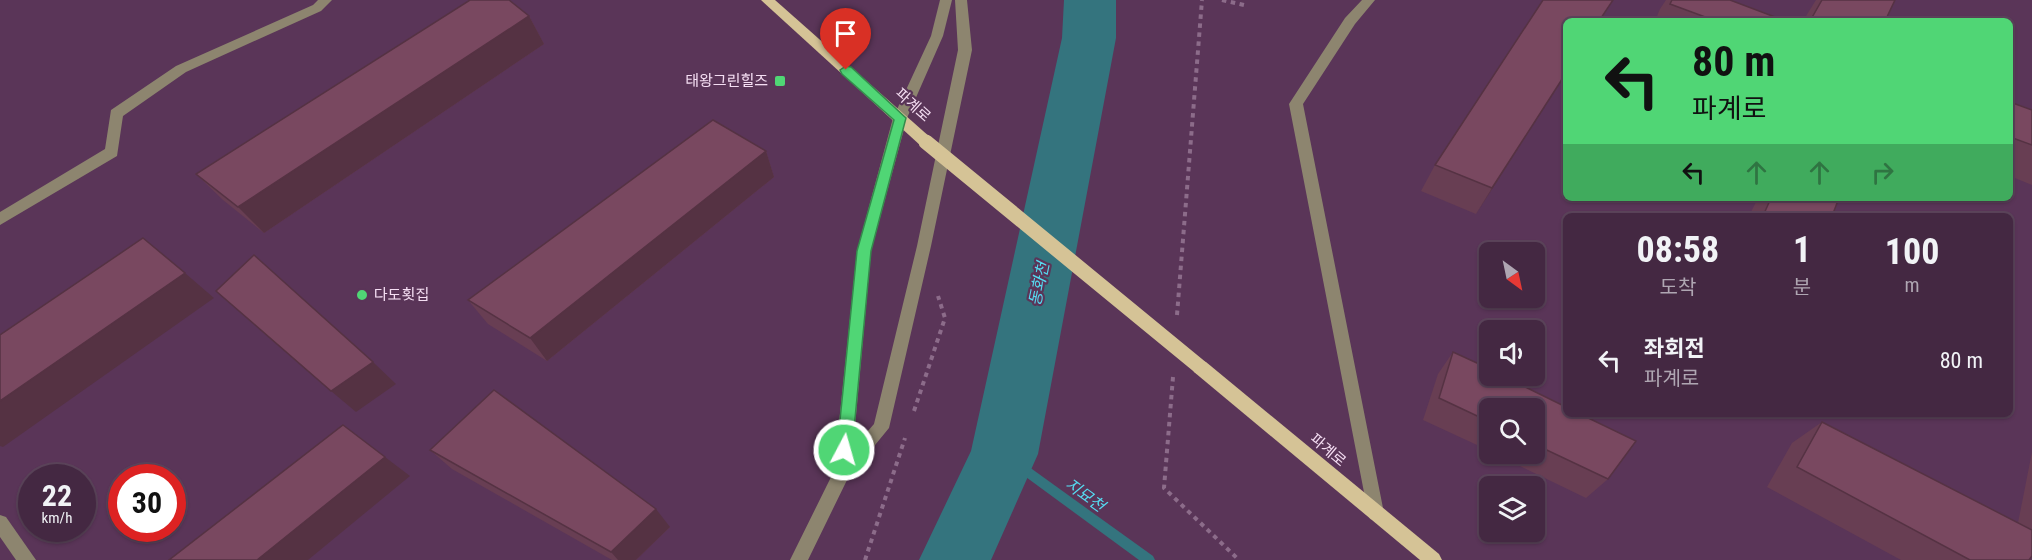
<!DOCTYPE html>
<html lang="ko">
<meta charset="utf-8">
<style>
:root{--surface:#442842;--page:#4b3049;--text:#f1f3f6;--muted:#afa6b2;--line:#5c445b}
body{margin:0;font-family:"Roboto Condensed","Noto Sans KR",sans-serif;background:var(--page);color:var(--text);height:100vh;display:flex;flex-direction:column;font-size:22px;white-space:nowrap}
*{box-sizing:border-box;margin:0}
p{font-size:20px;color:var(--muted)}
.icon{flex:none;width:33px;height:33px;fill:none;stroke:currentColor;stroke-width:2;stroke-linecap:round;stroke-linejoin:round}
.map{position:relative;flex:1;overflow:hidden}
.details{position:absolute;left:1563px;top:213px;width:450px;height:204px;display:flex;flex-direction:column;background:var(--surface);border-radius:9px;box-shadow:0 2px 4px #0004,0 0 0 2px var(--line)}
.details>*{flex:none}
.hud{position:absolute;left:1563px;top:18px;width:450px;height:183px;border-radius:9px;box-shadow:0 2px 4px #0004,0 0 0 2px var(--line);background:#50d675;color:#111;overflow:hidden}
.needle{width:39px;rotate:147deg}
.tools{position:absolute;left:1479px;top:242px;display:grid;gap:12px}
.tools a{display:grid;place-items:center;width:66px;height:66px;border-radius:9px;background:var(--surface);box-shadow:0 2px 4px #0004,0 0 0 2px var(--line);font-size:30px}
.speed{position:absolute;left:18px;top:464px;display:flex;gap:12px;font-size:30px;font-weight:700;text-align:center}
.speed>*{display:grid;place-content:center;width:78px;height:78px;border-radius:50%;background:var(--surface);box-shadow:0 2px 4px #0004,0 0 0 2px var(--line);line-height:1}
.speed small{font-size:15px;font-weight:400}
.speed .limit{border:9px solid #d22;background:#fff;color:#111}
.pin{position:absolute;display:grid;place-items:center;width:51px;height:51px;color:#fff;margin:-62px -26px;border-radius:50% 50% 50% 0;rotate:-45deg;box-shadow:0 0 6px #0007}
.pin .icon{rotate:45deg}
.me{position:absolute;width:66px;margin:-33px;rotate:6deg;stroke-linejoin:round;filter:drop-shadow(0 0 4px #0008)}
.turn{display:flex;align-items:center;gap:21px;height:126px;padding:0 30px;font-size:27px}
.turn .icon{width:78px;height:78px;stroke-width:2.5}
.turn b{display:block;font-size:42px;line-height:51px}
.lanes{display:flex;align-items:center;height:57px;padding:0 30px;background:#0003;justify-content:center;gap:30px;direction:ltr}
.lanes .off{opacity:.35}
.eta{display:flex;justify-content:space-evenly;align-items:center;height:102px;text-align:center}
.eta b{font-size:36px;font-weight:700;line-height:42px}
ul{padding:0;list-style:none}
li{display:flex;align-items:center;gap:18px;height:90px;padding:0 30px}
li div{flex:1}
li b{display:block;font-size:22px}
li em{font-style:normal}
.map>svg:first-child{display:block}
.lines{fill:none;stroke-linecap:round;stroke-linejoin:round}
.stream{fill:#34747e;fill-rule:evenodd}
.river{fill:#34747e;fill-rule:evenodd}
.path{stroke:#8c6c8a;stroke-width:4;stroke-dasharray:4.5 4.5;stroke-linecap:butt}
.minor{fill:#8d856f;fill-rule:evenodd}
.major{fill:#d5c396;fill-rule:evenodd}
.major-bridge{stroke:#d5c396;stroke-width:15}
.wall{fill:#683e53}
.shaded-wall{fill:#553243}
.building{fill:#794860;stroke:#553243;stroke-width:1.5}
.route{fill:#50d675;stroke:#348b4c;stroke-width:1.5}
.poi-dot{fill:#50d675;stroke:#5a3558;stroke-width:2}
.labels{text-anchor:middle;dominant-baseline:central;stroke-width:4.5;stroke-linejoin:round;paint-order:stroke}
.poi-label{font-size:15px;fill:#f5def3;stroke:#5a3558;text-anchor:end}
.street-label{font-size:15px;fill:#f5def3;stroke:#5a3558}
.water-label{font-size:16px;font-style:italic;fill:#55dcf1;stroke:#5a3558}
</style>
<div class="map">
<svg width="2032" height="560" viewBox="0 0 2032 560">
<rect width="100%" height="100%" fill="#5a3558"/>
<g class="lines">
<polygon class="stream" points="1004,449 1153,556 1155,560 1139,560 1000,458 998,454 1000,450"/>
<polygon class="river" points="1064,0 1116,0 1116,38 1038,454 991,560 919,560 971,451 1062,38"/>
<g class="path">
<polyline points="1222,0 1244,5"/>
<polyline points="1177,315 1202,0"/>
<polyline points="1173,377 1164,488 1239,560"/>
<polyline points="914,411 945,318 938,296"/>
<polyline points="865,560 905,438"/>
</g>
<g class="minor">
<polygon points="318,0 332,0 321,11 186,72 123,116 117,156 0,225 0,212 105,149 111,110 176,66 313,5"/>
<polygon points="940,0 952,0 943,36 907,118 871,251 853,448 874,424 917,246 958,50 955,0 967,0 972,50 931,246 889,428 848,478 808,560 790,560 834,471 857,251 893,118 931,36"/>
<polygon points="1362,0 1375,0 1355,24 1303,104 1384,513 1382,519 1376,521 1370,519 1368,513 1289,104 1345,18"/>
<polygon points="0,515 6,517 36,560 16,560 0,537"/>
</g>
<g class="major">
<polygon points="761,0 775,0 931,138 933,142 931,146 921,146"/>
<polygon points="1200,360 1206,362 1439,554 1442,560 1420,560 1194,372 1192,367 1194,362"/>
</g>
<polyline class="major-bridge" points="926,142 1200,367"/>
</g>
<g class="wall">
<polygon points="1666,0 1730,0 1774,21 1655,21 1660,9"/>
<polygon points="1816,0 1895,0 1885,21 1803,21"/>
<polygon points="529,16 544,44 264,233 223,200 196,174"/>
<polygon points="1566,74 1476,214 1421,191 1435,165"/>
<polygon points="2010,102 2032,110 2032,185 2010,176"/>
<polygon points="766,151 774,177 547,361 488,324 468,300"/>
<polygon points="1758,198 1839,198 1832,216 1749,216"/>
<polygon points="1453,352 1490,369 1490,375 1501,375 1566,407 1566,414 1580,414 1636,441 1608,479 1586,498 1493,453 1534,453 1534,408 1490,408 1490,451 1423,420 1438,374"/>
<polygon points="1822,422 2018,523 2032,452 2032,556 2029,560 1901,560 1767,487 1792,443"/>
<polygon points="430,450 670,527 636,560 612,560 452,469"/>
</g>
<g class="shaded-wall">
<polygon points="529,16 544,44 264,233 238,207"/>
<polygon points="1566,73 1566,74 1476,214 1492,188"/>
<polygon points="766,151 774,177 547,361 530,338"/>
<polygon points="185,273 214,298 3,447 0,446 0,401"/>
<polygon points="373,362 396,384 356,412 331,391"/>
<polygon points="385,457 410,476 308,560 257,560"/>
<polygon points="656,509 670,527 636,560 618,560 611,552"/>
</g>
<g class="building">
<polygon points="470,0 509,0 529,16 238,207 196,174"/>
<polygon points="1543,0 1613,0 1599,21 1566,21 1566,73 1492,188 1435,165"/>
<polygon points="1672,0 1730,0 1775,17 1774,21 1716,21 1670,4"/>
<polygon points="1822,0 1895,0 1885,21 1810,21"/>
<polygon points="2010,102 2032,110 2032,145 2010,137"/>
<polygon points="713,120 766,151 530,338 468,300"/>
<polygon points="1771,198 1839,198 1832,216 1763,216"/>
<polygon points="143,238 185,273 0,401 0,335"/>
<polygon points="254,255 373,362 331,391 216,291"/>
<polygon points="1453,352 1490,369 1490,375 1501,375 1566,407 1566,414 1580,414 1636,441 1608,479 1534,444 1534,408 1490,408 1490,422 1439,398"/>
<polygon points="494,390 656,509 611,552 430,450"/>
<polygon points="1822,422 2032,530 2032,556 2029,560 1970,560 1797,467"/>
<polygon points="343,425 385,457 257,560 169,560"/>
</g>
<polygon class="route" points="846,66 851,67 906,118 871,251 852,450 850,455 844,457 839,455 837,450 857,251 894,120 842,74 840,70"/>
<g class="poi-dot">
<rect x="774" y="75" width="12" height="12" rx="3"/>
<circle cx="362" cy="295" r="6"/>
</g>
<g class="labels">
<g class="poi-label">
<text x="768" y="81">태왕그린힐즈</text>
<text x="374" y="295" text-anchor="start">다도횟집</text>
</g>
<g class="street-label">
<text transform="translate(913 105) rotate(42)">파계로</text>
<text transform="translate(1328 450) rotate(40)">파계로</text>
</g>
<g class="water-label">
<text transform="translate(1039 284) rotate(-78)">동화천</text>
<text transform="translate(1085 495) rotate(36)">지묘천</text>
</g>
</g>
</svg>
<div class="tools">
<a><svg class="needle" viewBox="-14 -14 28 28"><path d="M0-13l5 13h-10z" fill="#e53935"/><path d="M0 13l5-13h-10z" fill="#afa6b2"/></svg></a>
<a><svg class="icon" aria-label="sound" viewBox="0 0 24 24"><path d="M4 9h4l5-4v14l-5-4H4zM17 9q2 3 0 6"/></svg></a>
<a><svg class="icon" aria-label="search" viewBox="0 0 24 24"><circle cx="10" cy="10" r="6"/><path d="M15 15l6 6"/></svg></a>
<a><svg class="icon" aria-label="layers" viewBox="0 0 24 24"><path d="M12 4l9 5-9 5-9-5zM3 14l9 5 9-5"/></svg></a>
</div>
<div class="speed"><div>22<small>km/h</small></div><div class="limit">30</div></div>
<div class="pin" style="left:846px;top:70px;background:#d93025"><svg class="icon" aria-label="arrive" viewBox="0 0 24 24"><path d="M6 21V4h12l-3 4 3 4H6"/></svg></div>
<svg class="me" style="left:844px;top:450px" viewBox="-20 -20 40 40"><circle r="17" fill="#50d675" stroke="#fff" stroke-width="3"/><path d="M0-11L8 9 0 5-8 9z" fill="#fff"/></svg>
<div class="hud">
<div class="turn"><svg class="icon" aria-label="left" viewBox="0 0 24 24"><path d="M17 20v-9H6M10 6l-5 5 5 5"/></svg><div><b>80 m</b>파계로</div></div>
<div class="lanes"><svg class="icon" aria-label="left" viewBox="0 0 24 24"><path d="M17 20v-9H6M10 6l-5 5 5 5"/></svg><svg class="icon off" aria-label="ahead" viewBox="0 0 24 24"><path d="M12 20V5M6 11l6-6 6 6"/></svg><svg class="icon off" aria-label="ahead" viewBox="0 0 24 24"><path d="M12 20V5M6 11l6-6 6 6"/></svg><svg class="icon off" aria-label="right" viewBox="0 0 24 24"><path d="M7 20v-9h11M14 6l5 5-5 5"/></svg></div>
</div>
<section class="details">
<div class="eta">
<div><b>08:58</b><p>도착</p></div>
<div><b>1</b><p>분</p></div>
<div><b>100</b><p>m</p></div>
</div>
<ul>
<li><svg class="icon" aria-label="left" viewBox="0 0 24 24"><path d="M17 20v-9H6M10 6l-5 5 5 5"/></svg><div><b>좌회전</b><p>파계로</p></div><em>80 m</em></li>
</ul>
</section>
</div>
